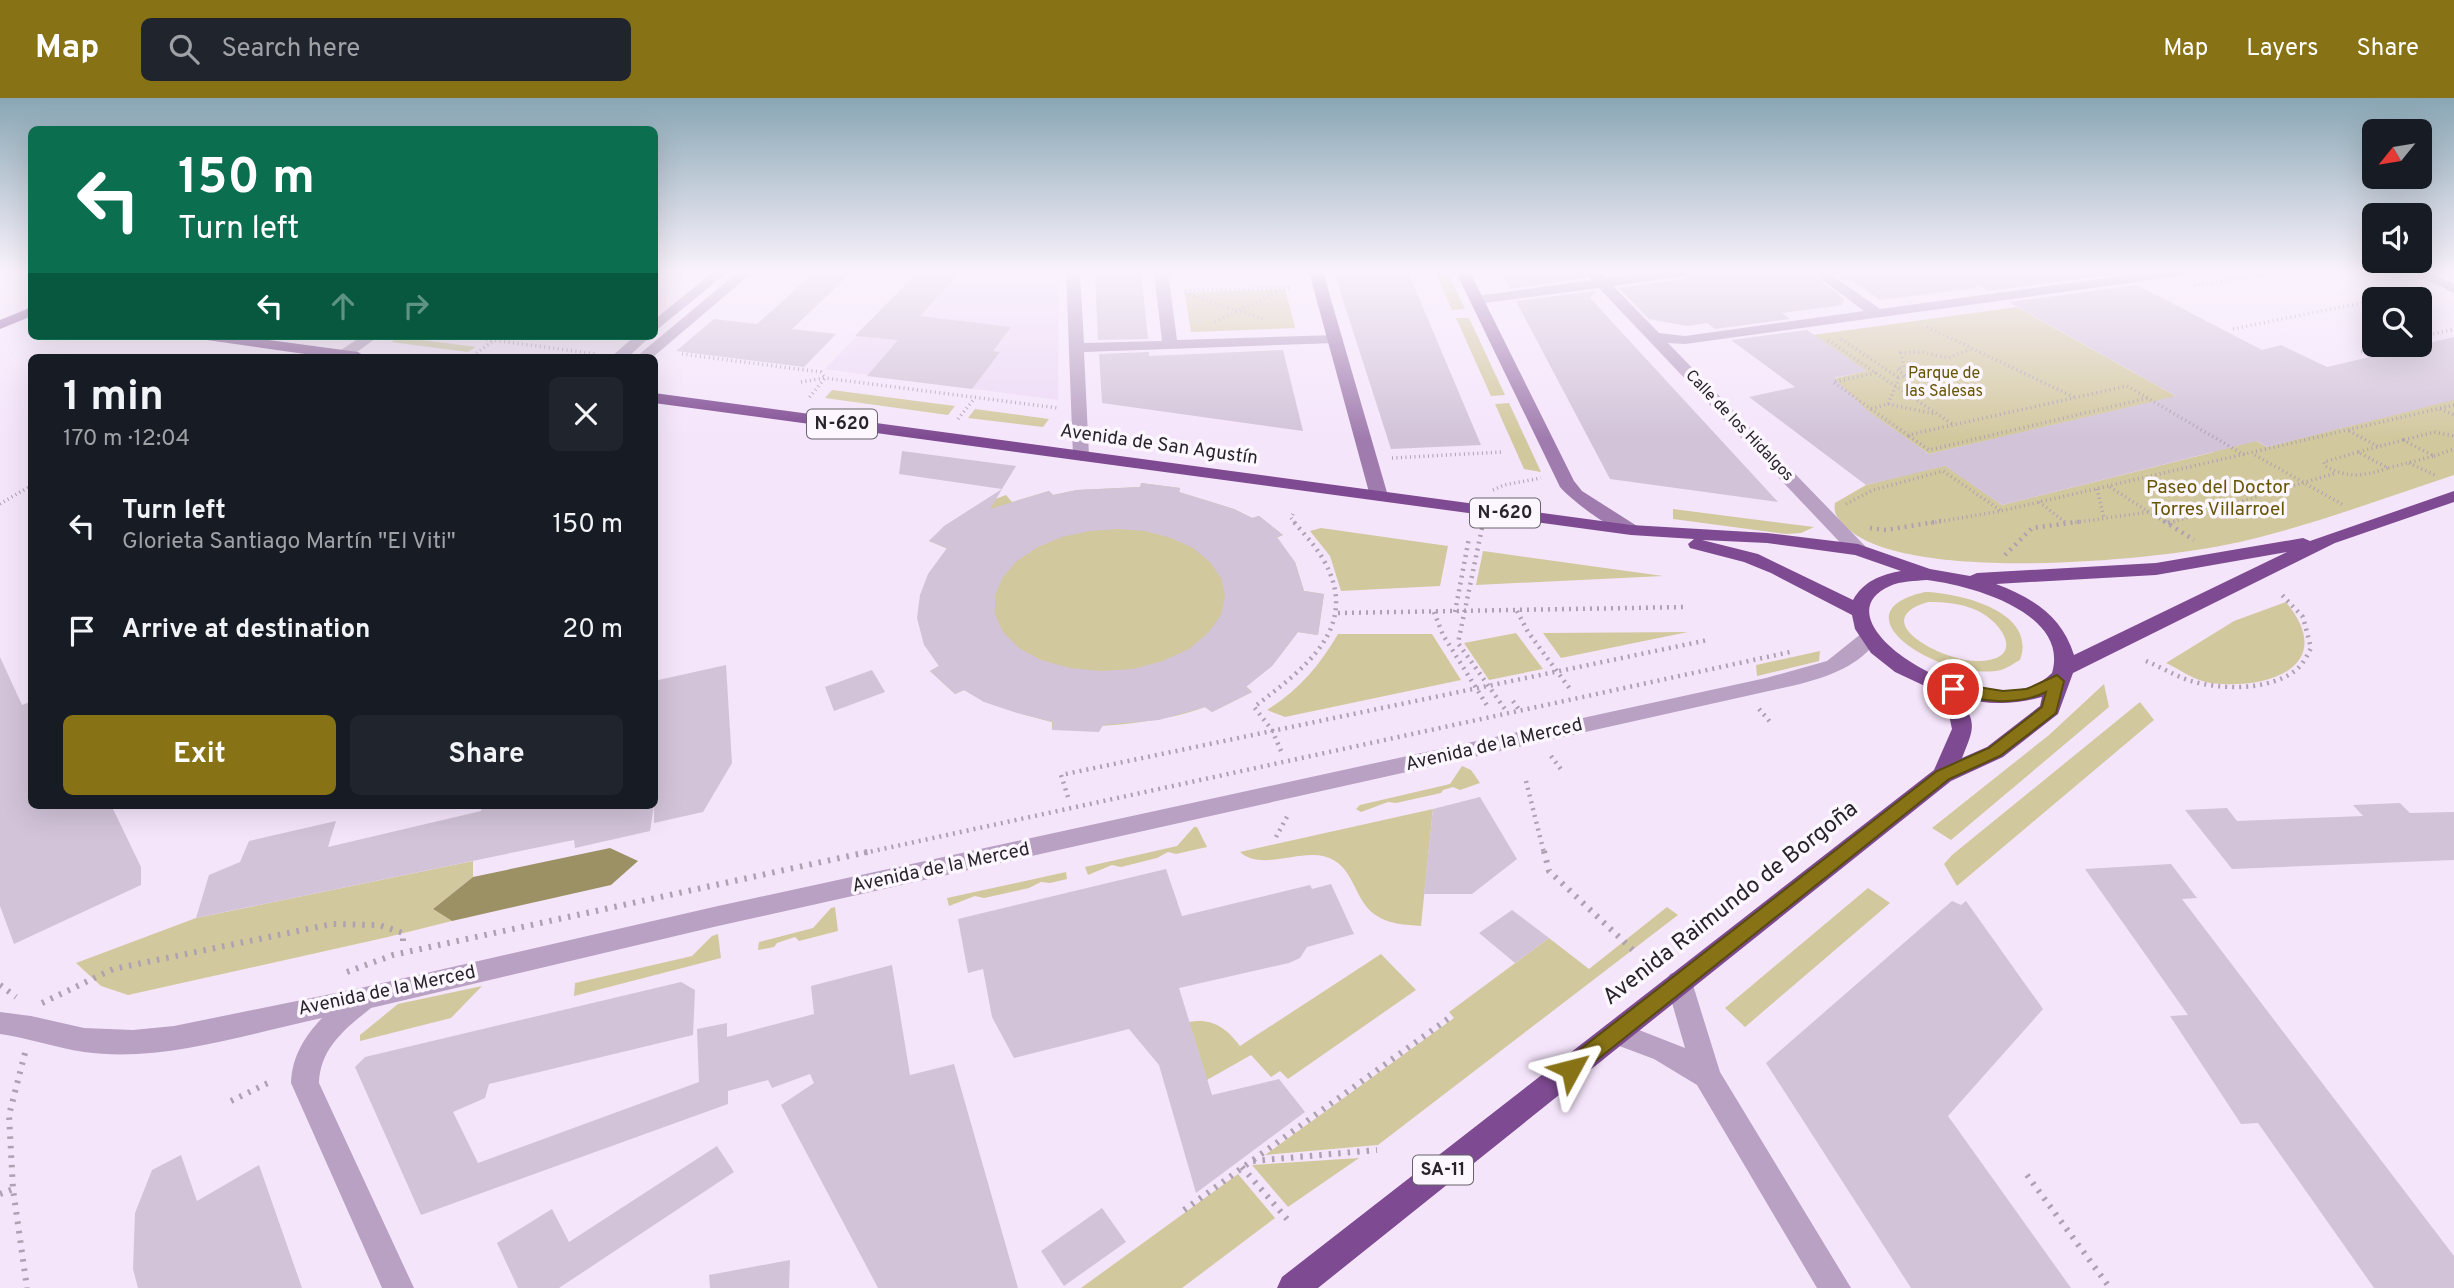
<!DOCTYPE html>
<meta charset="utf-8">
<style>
:root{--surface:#171b24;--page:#20242c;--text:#f1f3f6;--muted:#9ea1a6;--accent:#877315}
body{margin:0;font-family:Overpass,sans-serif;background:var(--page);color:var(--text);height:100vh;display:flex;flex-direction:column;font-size:26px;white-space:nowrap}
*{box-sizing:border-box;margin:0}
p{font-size:23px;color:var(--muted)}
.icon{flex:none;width:38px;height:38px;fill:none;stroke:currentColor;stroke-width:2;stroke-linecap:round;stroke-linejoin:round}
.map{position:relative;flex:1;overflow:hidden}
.panel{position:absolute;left:28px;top:256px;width:630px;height:455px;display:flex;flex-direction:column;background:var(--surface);border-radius:10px;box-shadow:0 7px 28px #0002}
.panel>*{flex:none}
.top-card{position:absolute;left:28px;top:28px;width:630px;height:214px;border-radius:10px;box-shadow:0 7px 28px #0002;background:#0b6e4f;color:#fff;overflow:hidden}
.needle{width:46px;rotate:240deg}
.controls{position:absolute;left:2362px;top:21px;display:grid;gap:14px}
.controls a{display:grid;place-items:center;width:70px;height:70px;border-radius:10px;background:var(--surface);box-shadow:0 7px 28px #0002;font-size:35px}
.pin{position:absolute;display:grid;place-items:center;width:60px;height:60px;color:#fff;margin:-30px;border:4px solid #fff;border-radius:50%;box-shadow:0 2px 7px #0007}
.me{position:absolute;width:77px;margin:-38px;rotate:52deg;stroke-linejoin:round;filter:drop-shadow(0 0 5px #0008)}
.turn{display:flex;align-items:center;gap:24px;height:147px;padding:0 35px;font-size:32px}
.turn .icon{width:91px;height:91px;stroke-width:2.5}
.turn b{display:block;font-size:49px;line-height:60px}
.lanes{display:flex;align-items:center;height:66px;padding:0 35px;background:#0003;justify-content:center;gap:35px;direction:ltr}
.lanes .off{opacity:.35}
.round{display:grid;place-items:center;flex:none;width:74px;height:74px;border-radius:10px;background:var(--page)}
.summary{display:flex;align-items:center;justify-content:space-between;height:119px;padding:0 35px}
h1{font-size:42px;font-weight:700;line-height:52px}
.action{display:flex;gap:14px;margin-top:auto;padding:14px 35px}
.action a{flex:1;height:80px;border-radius:10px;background:var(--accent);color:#fff;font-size:28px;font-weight:700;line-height:80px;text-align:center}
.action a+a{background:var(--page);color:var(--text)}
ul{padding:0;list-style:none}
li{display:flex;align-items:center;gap:21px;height:105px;padding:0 35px}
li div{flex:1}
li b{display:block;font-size:26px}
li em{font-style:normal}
header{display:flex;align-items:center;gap:42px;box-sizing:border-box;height:98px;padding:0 35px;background:var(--accent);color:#fff}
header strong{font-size:33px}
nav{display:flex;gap:38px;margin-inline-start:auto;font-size:24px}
.search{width:490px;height:63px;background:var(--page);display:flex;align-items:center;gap:18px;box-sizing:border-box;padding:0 24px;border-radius:10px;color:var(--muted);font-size:26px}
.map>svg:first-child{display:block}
.built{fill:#edd9f5}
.green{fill:#d2c89e;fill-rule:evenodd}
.water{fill:#9c9165}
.building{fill:#d2c3d8;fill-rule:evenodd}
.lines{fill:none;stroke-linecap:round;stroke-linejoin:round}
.path-far2{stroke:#ada1b2;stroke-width:3.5;stroke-dasharray:1 3.5;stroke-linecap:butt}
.path-far1{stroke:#ada1b2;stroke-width:4.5;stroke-dasharray:2 5;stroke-linecap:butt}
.path{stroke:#ada1b2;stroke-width:6;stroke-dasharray:2.5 7;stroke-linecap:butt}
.street{fill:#b9a1c3;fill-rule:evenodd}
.secondary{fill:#a07cae;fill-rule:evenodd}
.primary{fill:#8e629f;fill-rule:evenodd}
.highway{fill:#7e4a91;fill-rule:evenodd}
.route{fill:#877315;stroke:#584b0e;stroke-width:2}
.labels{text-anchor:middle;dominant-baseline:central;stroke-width:7;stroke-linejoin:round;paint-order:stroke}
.far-park-label{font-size:16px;fill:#665502;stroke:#fcf6ff}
.far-street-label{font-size:16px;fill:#29242c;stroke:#fcf6ff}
.shield{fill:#fcf6ff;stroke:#68636b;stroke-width:2}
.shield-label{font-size:18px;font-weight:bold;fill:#29242c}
.street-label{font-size:19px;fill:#29242c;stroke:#fcf6ff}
.park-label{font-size:19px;fill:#665502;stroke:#fcf6ff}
.near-street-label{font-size:23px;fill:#29242c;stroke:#fcf6ff}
</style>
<header>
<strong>Map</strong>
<div class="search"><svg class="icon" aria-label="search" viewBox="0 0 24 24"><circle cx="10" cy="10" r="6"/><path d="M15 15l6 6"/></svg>Search here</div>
<nav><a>Map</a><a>Layers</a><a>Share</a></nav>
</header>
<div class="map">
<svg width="2454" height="1190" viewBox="0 0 2454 1190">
<rect width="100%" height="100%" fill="#f5e5fb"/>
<polygon class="built" points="918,174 1059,174 1058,302 825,271"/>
<g class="green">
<polygon points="1435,174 1447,174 1465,211 1452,212"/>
<polygon points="1285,191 1295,230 1191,234 1185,195"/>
<path d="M2017,209L2267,349L2454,301V377C2378,402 2303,431 2225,447C2147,463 1901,486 1845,428C1838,420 1833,416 1835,405L1866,387L1945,367L2002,407L2214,354L2136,308L1929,356L1824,283L1866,273L1813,237Z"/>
<polygon points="1456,220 1469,220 1505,297 1491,298"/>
<polygon points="399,239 476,249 468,254 391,244"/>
<polygon points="832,292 955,308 948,317 825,300"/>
<polygon points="1509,305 1541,374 1524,371 1495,306"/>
<polygon points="975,311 1049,321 1043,329 968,320"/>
<path d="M1141,385L1180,390L1179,394L1234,411L1252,420L1259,418L1283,437L1276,440L1295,464L1304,493L1324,496L1318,537L1298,534L1272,568L1246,588L1252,594L1212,614L1205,609C1156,627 1104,627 1052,632V624C1021,616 992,608 964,592L955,596L930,573L939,568C907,522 915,493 948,451L929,443C951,422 978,407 1006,397L1012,404L1049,393L1053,397L1077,392L1140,389Z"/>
<polygon points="1673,411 1814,429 1801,435 1786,436 1673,421"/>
<polygon points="1321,430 1448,448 1440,488 1341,493 1330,458 1310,433"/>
<polygon points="1483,453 1663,478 1476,487"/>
<path d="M1925,494C1959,495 2038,513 2020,562C2014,565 2008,570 2001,572C1943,585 1831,515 1925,494ZM1928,504C1945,504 1960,505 1976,512C2006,526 2025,563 1977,563C1945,564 1864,523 1928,504Z"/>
<path d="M2286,504C2339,569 2267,592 2211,585C2195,583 2181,572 2166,565L2234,523Z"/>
<polygon points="1688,534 1561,560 1543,535"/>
<polygon points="1516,535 1543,571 1489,582 1464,545"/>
<path d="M1338,536H1432L1461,582L1285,619L1267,612C1298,593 1320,567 1338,536Z"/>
<polygon points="1820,553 1819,563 1757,578 1756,567"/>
<polygon points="2104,586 2109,609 1951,742 1932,730 2049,637"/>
<polygon points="2140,604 2154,622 1957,788 1944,766 1952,757"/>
<polygon points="1462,668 1471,672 1480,685 1460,692 1453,689 1443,692 1441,695 1396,705 1388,704 1361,714 1356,711 1360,707 1450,686"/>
<path d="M1433,711L1421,828C1406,827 1387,826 1374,816C1352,799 1355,766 1323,758C1297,752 1261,773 1240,754Z"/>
<polygon points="1194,729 1197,729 1207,749 1176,756 1168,754 1157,760 1121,769 1112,767 1088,777 1085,769 1177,748"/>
<polygon points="473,763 473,779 433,811 452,823 388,839 128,897 101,888 76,865 196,820"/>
<polygon points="1066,774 1067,781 1050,785 1041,784 1029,790 984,800 975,798 949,808 947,800"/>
<polygon points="1868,790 1890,805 1745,929 1725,910"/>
<polygon points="835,809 838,833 799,843 795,839 777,845 774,849 758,852 759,844 813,830 831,810"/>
<polygon points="1667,809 1678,817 1378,1047 1265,1057 1454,920 1449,914 1549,840 1589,871"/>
<polygon points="718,836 721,860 574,898 575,885 692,858 712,838"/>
<path d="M1381,856L1416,892L1288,981L1280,973L1271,979L1251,957L1207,982L1189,924C1213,920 1226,930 1240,948Z"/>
<polygon points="482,888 451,920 360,943 360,937 398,906"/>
<polygon points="1359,1060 1288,1109 1252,1067"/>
<polygon points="1238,1076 1275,1120 1182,1190 1081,1190"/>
</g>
<polygon class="water" points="610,750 638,763 611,787 452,823 433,811 473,779"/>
<g class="building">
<polygon points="815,174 852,174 792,231 836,236 804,269 676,253 714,221 757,226"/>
<polygon points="918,174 960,174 920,218 1011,229 993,253 1000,254 972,291 867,278 898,242 855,238"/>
<polygon points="1095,174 1141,174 1148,241 1098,242"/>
<polygon points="1334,174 1408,174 1481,347 1391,351"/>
<polygon points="1501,174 1582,174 1587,180 1510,191"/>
<polygon points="1693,174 1810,174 1844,201 1842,207 1782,215 1790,221 1715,231 1707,225 1687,228 1649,221 1619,190 1684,181"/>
<polygon points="1832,174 2111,174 2116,176 1989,193 1976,186 1976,190 1880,202 1847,179 1846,184"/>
<polygon points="2137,187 2262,252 2281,247 2327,269 2454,239 2454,302 2267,349 2257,343 2002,407 1945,368 1866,387 1749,299 1795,289 1731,242 1807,232 1867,273 1834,280 1868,313 1929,356 2176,298 2009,204"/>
<polygon points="1596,193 1590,200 1778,404 1610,381 1516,203"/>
<polygon points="1283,252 1303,333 1102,305 1099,256 1149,254 1149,258"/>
<polygon points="902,353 1016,368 1002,391 899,376"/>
<path d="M1141,385L1180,390L1179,394L1234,411L1252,420L1259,418L1283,437L1277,439L1295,464L1304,493L1324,496L1318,537L1298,534L1272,568L1246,589L1252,594L1212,614L1205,609L1159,622L1103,627L1099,634L1052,632L1053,624L1017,615L984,604L964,592L955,596L930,573L939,568L924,547L917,520L920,497L928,476L947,450L929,443L944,428L1002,391L990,411L1049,393L1053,397L1077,392L1141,389ZM1118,431L1145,433L1171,440L1193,450L1210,464L1221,480L1225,498L1221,517L1208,535L1189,551L1163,563L1133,571L1101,573L1070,570L1041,562L1019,550L1003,534L995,516V497L1003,479L1017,463L1038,449L1062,439L1090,433Z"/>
<polygon points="0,559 22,607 32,603 32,707 111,707 141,769 141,787 14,846 0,808"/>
<polygon points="726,567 732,665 703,714 654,725 654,583"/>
<polygon points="872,572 885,594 834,613 825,589"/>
<polygon points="1480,699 1517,761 1472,796 1424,796 1433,711"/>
<polygon points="2400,705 2410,715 2454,714 2454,762 2232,771 2185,712 2227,710 2237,723 2363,718 2353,707"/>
<polygon points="482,707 654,707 650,733 575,750 574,742 196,820 209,777 240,764 249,743 336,723 328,749 481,713"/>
<polygon points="2171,766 2197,800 2182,801 2454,1158 2454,1190 2374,1190 2258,1025 2241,1026 2170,918 2188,917 2085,771"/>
<polygon points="1166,771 1182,818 1310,787 1312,791 1331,786 1354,836 1307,849 1300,860 1289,865 1179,890 1212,997 1279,981 1305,1014 1196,1095 1159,967 1129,931 1014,960 992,919 983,871 968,875 958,821"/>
<polygon points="1952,803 1961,807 1966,803 2043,911 1948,1018 2071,1190 1911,1190 1766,965"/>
<polygon points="1512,812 1549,840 1515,865 1479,835"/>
<polygon points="892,867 910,977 954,966 1018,1190 878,1190 781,1007 814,985 810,976 772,990 768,982 728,993 728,1006 421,1117 355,969 365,959 681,884 695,892 693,937 489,986 485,1000 453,1014 478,1065 699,984 697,931 727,925 727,939 814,916 811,888"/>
<polygon points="717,1048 734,1074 559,1190 518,1190 497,1145 552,1111 569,1144"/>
<polygon points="181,1057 197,1103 259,1067 302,1190 138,1190 133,1171 135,1115 152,1072"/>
<polygon points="1102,1110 1126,1144 1064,1188 1041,1153"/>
<polygon points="790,1162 789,1190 710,1190 709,1177"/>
</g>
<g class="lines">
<g class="path-far2">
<polyline points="2194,187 2291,174"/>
<polygon points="2392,192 2404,192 2416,199 2398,198"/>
<polyline points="1185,193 1290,190"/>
<polyline points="1185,195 1266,222"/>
<polyline points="2380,201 2398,198"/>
<polyline points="1215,224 1286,190"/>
<polyline points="1927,229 2074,299"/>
<polyline points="2233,231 2375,202"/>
<polyline points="464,238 596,256"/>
<polyline points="2420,239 2454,231"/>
<polyline points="1841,241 1899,280"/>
<polyline points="1828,242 1876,275 1833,284 1908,337 2127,288 2246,358"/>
<polyline points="2361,254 2390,247"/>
<polyline points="682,256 821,274 825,280 809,300"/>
<polyline points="473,258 494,242"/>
<polyline points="1876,275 1954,327"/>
<polyline points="801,284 825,280 1058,310"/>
<polyline points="1888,306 1935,316"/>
<polyline points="1871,311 1888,306 1899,280 1906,278 1897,271 1904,269 1901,255 1921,254 1948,260 1970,251"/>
<polyline points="2440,311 2454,317"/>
<polyline points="958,321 974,301"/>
<polyline points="2349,333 2379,349"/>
<polyline points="1909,338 1929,352 2148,300"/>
<polygon points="2403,342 2434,358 2388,370 2358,354"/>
<polyline points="2404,342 2434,334 2454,338"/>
<path d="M2358,354L2324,364L2325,368C2348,381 2364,378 2388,370"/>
<polyline points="2255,357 2345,408"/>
<polyline points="2434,358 2454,351"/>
<polyline points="1392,360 1503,354"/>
<polyline points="2409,365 2437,378"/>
<polyline points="2110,389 2166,425"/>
<polyline points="2097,391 2104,420"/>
<polyline points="1493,392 1504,387 1541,380"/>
<polyline points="2039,404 2065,424"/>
<polyline points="0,406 32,387"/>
<polyline points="1846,406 1873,392 1943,373 2000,412"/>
<polyline points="1293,416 1291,420 1295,425"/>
<polyline points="1931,425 2001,413 2454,307"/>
<polyline points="2071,425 2149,414"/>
<polyline points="2169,425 2336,375"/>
</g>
<g class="path-far1">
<polyline points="2164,423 2194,442"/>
<polyline points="2168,425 2175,423"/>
<polyline points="1482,430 1458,545 1507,614"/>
<polyline points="1870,430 1886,432 1941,423"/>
<polyline points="2005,457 2032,430 2084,423"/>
<polyline points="1517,513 1528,534 1570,591"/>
<polyline points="1434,514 1443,537 1488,609"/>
<polyline points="1455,514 1469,440"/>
<polyline points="1338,515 1686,509"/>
<path d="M2146,563C2161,569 2175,578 2191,583C2222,592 2269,593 2296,572C2303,566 2307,558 2311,550L2303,519L2282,497"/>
<polyline points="1513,603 1520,613"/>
<polyline points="1759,611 1771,625"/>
<path d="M1281,653L1272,632L1254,609C1303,571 1363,530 1323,461C1315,447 1303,435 1293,423"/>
<polyline points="1551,658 1563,674"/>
<polyline points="1526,683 1544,755"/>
<polyline points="1068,699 1061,677 1708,542"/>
<polyline points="1276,739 1288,717"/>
<polyline points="864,755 1790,554"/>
</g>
<g class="path">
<polyline points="1544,753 1549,773 1636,855"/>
<polyline points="347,874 393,857 872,753"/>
<polyline points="0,887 16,899"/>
<polyline points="42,905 113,871 332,826 379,827 403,835 403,843"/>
<polyline points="25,955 9,1017 13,1091 27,1190"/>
<polyline points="231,1003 272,983"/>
<polyline points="1253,1063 1377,1052"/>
<polyline points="1242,1069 1287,1121"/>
<polyline points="2027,1077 2110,1190"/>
<polyline points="0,1096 13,1091"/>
<polyline points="1184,1112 1449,920"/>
</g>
<g class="street">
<polygon points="713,174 728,174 654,234 654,222"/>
<polygon points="738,174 753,174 653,259 636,259"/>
<polygon points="1066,174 1080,174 1084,245 1162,243 1154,174 1168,174 1177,242 1336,237 1343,241 1336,245 1084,254 1089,358 1081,363 1073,358"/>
<polygon points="1585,174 1599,174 1606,180 1656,174 1691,174 1684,178 1613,188 1659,235 1685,238 1864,213 1812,174 1828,174 1880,211 2152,174 2187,174 2180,178 1685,246 1668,245 1865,448 1867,452 1865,456 1851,456 1599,190 1477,206 1470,202 1477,198 1592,182"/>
<polygon points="2410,174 2428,174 2454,186 2454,195"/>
<polygon points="362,238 379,238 350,259 337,259 338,254"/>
<polygon points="635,238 651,238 628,259 611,259"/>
<path d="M1869,534L1876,535L1879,540C1860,568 1828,579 1796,587L718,828L371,910C346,930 320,950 319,985L414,1190H382L291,985C292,959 304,939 322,920C246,936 162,965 84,954C56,950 29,940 0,936V914L31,918L84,930L133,932L174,928L365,889L718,808L1766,580L1827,563L1862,535Z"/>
<polygon points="1679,873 1688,876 1692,884 1720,974 1851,1190 1817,1190 1697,987 1654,961 1606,943 1603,935 1606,927 1616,923 1685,950 1666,884 1670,876"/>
</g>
<g class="secondary">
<polygon points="1309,174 1323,174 1388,398 1385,402 1379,403 1370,398"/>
<path d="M1456,174H1470L1574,383L1582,393L1637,428L1640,432L1637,436C1620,440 1572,403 1560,389Z"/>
</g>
<polygon class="primary" points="32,209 32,218 0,231 0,222"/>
<g class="highway">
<polygon points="32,210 32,218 26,217 26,211"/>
<polygon points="200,238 239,238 358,254 366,259 326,259 207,242"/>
<path d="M654,295L1631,427L1767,435L1858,446L1930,471L1970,478L1977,475L2156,465L2303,440L2310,443L2454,393V404L2335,445L2073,575L2058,616L2003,659L1951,683L1318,1190H1277L1282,1179L1934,672L1952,631L1949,617L1927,589L1895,574L1871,555L1855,531L1852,517L1771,475L1744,464L1690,450L1688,446L1694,441L1631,437L654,305ZM1702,442L1767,445L1855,457L1901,473C1880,477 1864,483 1853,502L1758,456ZM2287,454L2074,557C2062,518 2033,500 1996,486L2156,477ZM1927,482C1969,487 2070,514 2052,575C1990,636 1808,524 1890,488C1901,483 1915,483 1927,482ZM1957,599C1987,607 2013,607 2042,599L2040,608L1987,649L1962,660C1973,632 1979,624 1957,599Z"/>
</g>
</g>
<linearGradient id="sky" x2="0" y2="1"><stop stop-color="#89a6b4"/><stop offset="0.51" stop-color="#faf3fd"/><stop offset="1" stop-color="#faf3fd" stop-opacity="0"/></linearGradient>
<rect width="2454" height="340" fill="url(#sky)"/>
<path class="route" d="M2057,577L2064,583L2056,615L2000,658L1949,681L1578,977L1571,980L1564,977L1561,971L1564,964L1937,673L1989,650L2042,609L2046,594C2016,609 1979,603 1947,594L1945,591L1947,587L1953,585L2003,593L2027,591Z"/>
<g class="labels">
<g class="far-park-label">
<text x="1944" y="276">Parque de<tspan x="1944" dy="18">las Salesas</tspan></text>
</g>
<g class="far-street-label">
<text transform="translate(1739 328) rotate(46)">Calle de los Hidalgos</text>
</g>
<g class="shield">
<rect x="807" y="311.5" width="70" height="29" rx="5"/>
<rect x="1470" y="400.5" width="70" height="29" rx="5"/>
<rect x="1413" y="1057.5" width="60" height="29" rx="5"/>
</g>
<g class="shield-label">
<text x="842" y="326">N-620</text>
<text x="1505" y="415">N-620</text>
<text x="1443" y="1072">SA-11</text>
</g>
<g class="street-label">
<text transform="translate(1159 347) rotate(8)">Avenida de San Agustín</text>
<text transform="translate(1494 647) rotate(-13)">Avenida de la Merced</text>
<text transform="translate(941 770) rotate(-12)">Avenida de la Merced</text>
<text transform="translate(387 893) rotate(-12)">Avenida de la Merced</text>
</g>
<g class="park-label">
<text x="2218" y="390">Paseo del Doctor<tspan x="2218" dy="22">Torres Villarroel</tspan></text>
</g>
<g class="near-street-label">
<text transform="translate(1731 806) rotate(-38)">Avenida Raimundo de Borgoña</text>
</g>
</g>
</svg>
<div class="controls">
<a><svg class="needle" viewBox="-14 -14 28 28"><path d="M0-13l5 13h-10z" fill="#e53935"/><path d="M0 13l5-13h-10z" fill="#9ea1a6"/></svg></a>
<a><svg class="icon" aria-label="sound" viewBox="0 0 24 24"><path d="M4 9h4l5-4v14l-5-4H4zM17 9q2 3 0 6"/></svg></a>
<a><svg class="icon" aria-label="search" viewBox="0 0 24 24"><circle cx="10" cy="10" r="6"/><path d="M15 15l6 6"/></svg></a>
</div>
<div class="pin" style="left:1953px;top:591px;background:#d93025"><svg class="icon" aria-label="arrive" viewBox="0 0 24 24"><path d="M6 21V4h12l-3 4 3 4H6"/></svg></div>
<svg class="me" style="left:1571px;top:971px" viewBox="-20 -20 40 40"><path d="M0-17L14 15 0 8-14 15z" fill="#877315" stroke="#fff" stroke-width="4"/></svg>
<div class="top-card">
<div class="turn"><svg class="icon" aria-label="left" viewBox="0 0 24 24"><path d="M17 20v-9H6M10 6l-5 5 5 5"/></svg><div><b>150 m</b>Turn left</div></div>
<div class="lanes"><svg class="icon" aria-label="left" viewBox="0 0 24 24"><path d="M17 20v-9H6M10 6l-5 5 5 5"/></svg><svg class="icon off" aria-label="ahead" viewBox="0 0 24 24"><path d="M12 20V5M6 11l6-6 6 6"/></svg><svg class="icon off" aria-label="right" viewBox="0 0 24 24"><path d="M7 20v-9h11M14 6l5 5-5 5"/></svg></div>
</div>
<section class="panel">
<div class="summary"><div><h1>1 min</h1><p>170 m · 12:04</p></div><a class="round"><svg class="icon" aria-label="close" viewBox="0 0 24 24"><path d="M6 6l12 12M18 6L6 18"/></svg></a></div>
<ul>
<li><svg class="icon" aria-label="left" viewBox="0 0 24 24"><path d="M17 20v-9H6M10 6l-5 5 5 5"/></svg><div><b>Turn left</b><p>Glorieta Santiago Martín &quot;El Viti&quot;</p></div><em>150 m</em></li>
<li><svg class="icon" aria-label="arrive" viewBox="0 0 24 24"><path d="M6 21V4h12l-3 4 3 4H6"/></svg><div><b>Arrive at destination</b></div><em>20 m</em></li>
</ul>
<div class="action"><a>Exit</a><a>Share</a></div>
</section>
</div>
